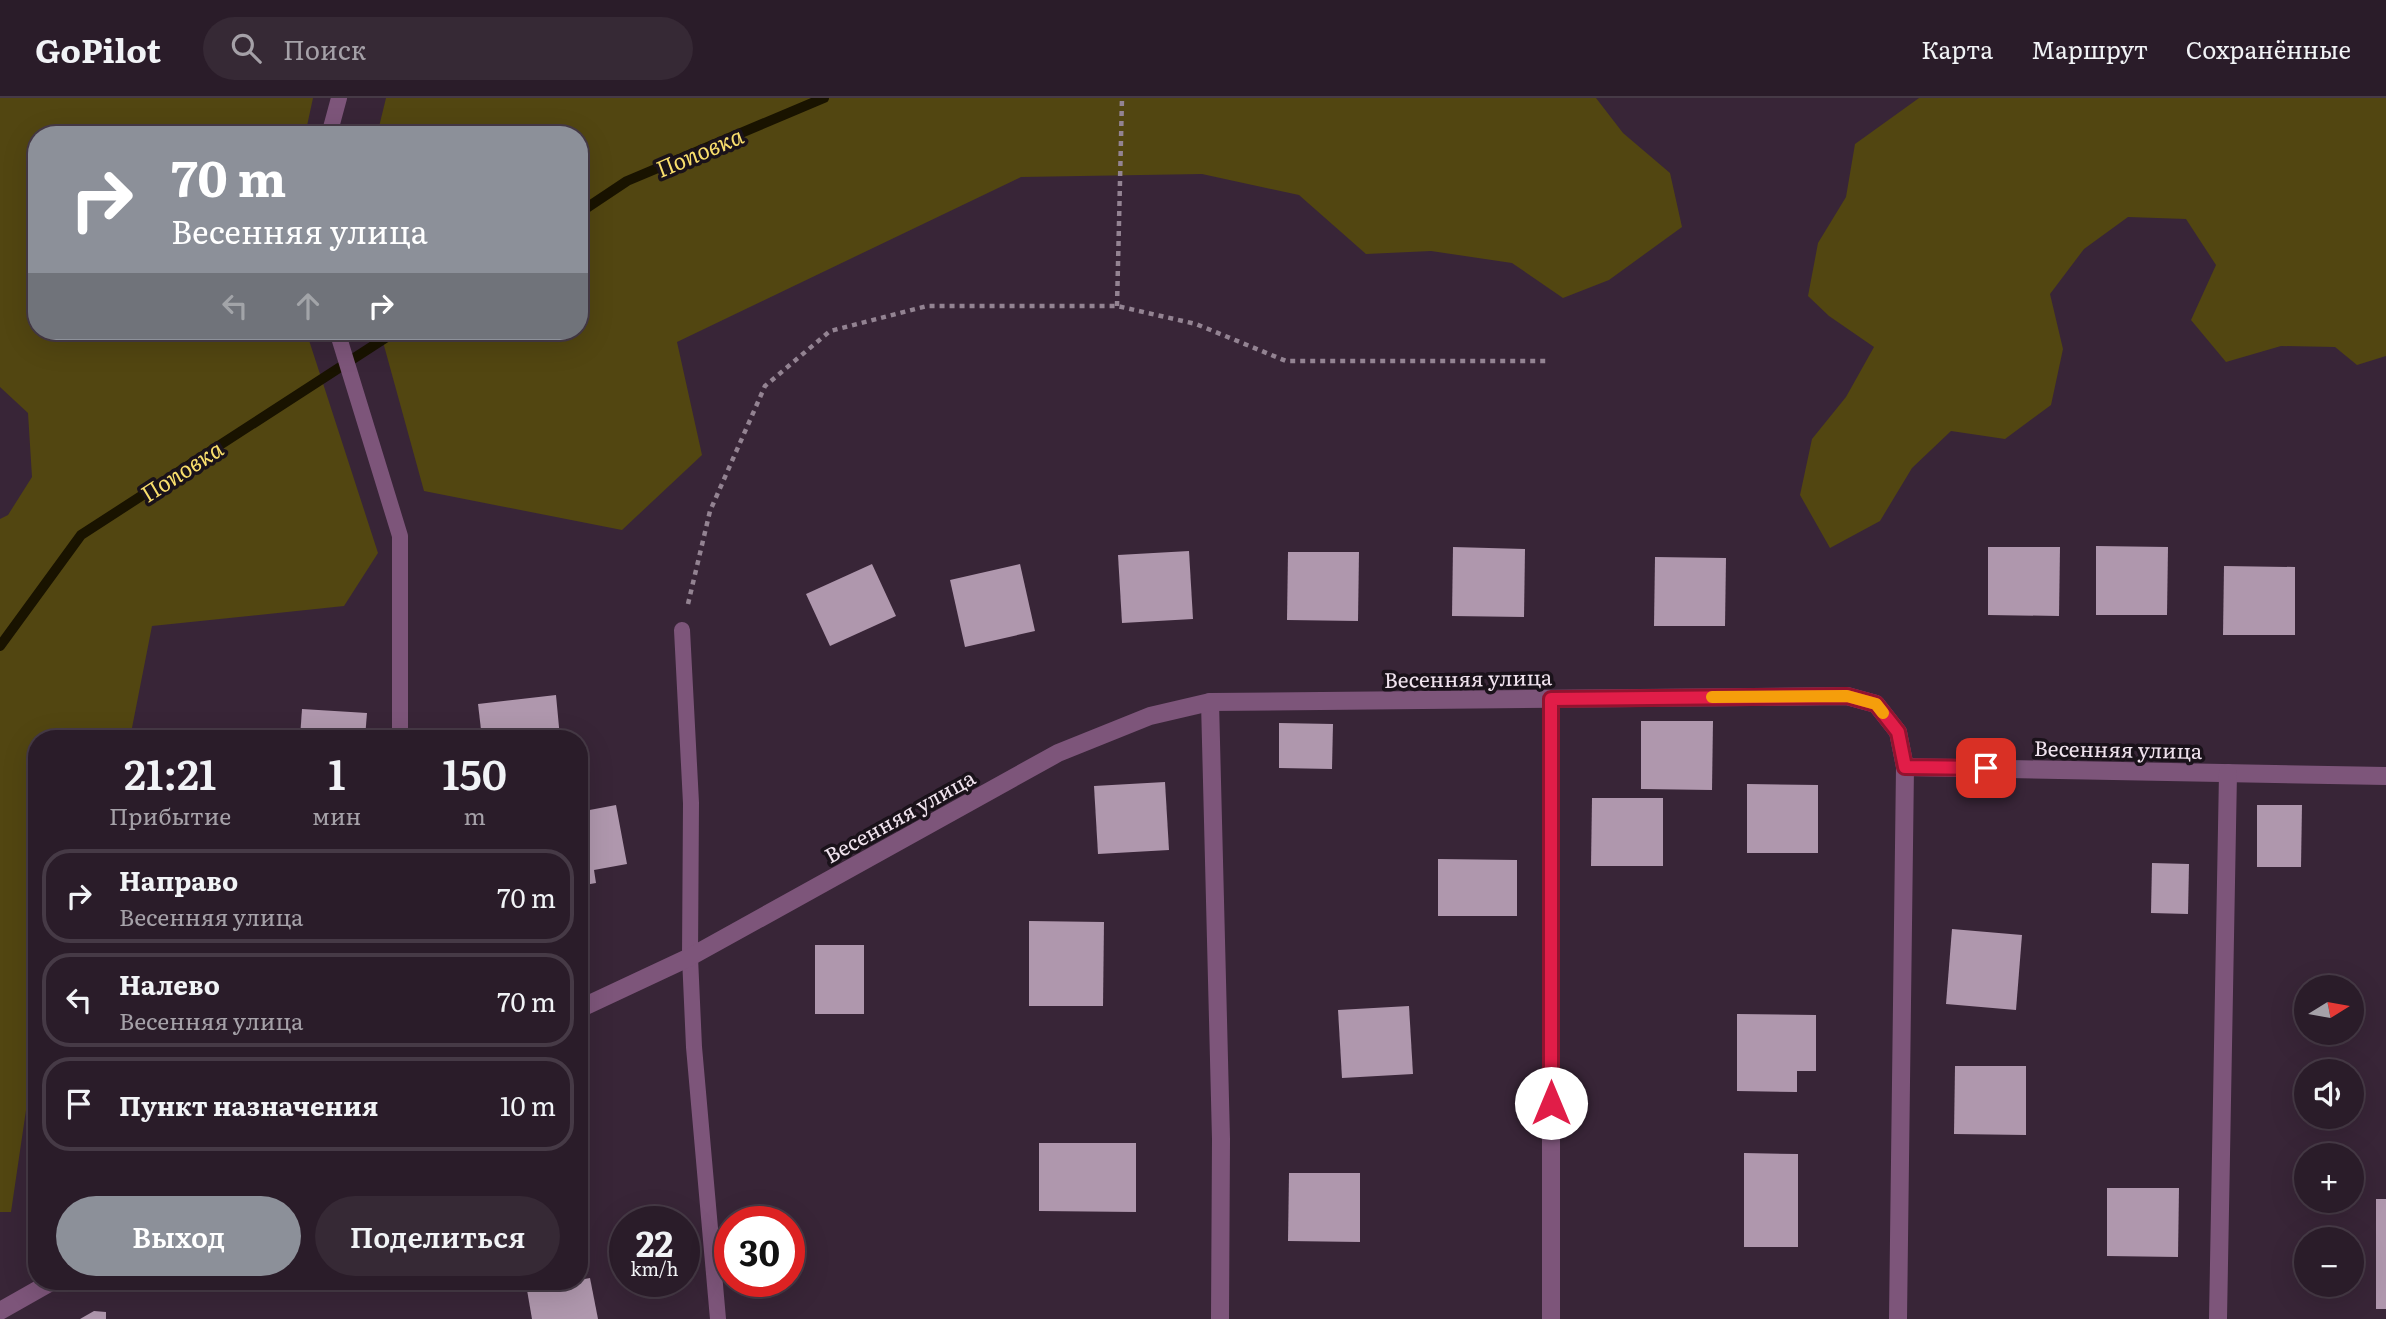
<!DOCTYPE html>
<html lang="ru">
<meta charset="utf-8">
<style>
:root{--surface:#2a1c29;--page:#362935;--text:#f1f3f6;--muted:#a5a1a8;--line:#463a46;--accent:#8c9099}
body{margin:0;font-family:Literata,serif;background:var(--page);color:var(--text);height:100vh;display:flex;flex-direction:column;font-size:26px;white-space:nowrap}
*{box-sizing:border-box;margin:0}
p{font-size:23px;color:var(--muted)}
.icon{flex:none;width:38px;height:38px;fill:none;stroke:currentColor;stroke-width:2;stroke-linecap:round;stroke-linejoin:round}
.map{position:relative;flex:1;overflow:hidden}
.panel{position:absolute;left:28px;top:632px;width:560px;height:560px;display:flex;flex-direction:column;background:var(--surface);border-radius:28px;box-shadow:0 7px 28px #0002,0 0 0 2px var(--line)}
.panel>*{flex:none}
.hud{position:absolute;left:28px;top:28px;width:560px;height:214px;border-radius:28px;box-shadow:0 7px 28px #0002,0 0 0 2px var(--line);background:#8c9099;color:#fff;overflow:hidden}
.needle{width:46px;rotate:79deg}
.controls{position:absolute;left:2294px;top:877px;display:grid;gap:14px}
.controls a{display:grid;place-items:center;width:70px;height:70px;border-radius:50%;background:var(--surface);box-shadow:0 7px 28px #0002,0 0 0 2px var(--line);font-size:35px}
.speed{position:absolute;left:609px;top:1108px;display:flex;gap:14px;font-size:35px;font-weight:700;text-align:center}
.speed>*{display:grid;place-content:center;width:91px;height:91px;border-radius:50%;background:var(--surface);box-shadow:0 7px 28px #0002,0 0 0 2px var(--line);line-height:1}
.speed small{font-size:18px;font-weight:400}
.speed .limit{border:10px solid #d22;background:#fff;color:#111}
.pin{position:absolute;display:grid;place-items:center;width:60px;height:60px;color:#fff;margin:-30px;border-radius:14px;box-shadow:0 4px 10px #0006}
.me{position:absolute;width:77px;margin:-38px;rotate:0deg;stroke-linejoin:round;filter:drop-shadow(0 0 5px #0008)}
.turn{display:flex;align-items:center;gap:24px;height:147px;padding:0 28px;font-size:32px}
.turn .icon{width:91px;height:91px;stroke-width:2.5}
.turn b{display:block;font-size:49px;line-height:60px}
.lanes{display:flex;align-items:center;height:66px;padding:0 28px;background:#0003;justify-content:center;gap:35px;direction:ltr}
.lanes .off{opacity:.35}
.eta{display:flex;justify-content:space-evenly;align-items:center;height:119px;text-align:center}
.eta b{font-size:42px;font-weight:600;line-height:49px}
.cta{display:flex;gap:14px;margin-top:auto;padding:14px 28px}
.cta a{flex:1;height:80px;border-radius:42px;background:var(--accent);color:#fff;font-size:28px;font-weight:600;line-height:80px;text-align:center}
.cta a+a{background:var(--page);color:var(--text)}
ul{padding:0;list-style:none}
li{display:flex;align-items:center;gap:21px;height:94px;margin:0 14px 10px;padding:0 14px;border:4px solid var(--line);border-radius:28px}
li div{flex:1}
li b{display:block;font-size:26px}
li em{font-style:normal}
header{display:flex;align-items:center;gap:42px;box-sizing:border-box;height:98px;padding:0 35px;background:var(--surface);border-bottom:2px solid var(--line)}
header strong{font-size:33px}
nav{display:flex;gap:38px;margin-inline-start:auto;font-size:24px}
.search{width:490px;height:63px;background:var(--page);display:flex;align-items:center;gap:18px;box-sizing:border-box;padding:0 24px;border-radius:38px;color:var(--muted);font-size:26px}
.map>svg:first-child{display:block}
.green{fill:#524611}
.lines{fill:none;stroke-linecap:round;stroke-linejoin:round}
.stream{stroke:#191300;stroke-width:10}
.building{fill:#af97ad}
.path{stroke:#938392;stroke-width:4.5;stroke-dasharray:5 5;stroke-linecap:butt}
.lane{stroke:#7d557a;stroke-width:16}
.street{stroke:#7d557a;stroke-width:18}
.route-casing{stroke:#92132f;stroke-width:18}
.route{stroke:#e11d48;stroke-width:12}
.slow{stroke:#f59e0b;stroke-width:12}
.labels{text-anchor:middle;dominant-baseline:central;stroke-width:7;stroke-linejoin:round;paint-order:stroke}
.street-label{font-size:21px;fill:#f0e3ee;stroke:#1a121a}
.water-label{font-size:23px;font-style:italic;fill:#f9de6c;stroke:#1a121a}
</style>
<header>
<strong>GoPilot</strong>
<div class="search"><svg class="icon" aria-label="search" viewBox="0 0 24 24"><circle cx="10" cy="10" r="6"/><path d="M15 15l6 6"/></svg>Поиск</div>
<nav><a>Карта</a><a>Маршрут</a><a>Сохранённые</a></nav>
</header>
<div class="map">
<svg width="2386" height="1221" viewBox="0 0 2386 1221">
<rect width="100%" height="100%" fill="#382537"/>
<g class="green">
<polygon points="0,0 313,0 305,37 37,37 37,233 306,233 378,455 344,508 152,528 130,640 37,640 37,950 35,951 11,1114 0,1114 0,421 8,417 32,379 28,315 0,289"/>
<polygon points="386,0 1596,0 1623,35 1670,75 1682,129 1609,182 1563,200 1512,165 1431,153 1366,156 1299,97 1202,76 1021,79 677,244 702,357 622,432 424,393 380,233 579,233 579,37 377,37"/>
<polygon points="1919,0 2386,0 2386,258 2357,267 2335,249 2281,248 2226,264 2191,222 2216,167 2186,121 2128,119 2084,151 2050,196 2063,251 2051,307 2005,341 1951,333 1912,370 1880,423 1830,450 1800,397 1812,341 1846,299 1874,249 1829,218 1808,198 1818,145 1846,99 1855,46"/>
</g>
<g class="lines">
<g class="stream">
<polyline points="579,115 627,83 824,0"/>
<polyline points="0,548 81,437 396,233"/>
</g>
</g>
<g class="building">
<polygon points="2096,448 2168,449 2167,517 2096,517"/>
<polygon points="1453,449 1525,451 1524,519 1452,518"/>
<polygon points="1988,449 2060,449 2059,518 1988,517"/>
<polygon points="1189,453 1193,521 1122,525 1118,457"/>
<polygon points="1288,454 1359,454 1358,523 1287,522"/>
<polygon points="1655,459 1726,460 1725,528 1654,528"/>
<polygon points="872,466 896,518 830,548 806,496"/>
<polygon points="1020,466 1035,533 965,549 950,482"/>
<polygon points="2224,468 2295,469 2295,537 2223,537"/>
<polygon points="556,597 560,640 482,640 478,606"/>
<polygon points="302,611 367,615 365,640 300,640"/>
<polygon points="1641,623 1713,623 1712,692 1641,691"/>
<polygon points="1279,625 1333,626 1332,671 1279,670"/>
<polygon points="1165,684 1169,752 1098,756 1094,688"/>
<polygon points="1747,686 1818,687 1818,755 1747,755"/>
<polygon points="1592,700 1663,700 1663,768 1591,768"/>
<polygon points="616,707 627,766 594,772 596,785 579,788 579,714"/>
<polygon points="2257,707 2302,707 2301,769 2257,769"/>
<polygon points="1438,761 1517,762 1517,818 1438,818"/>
<polygon points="2152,765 2189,766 2188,816 2151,815"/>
<polygon points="1029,823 1104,824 1103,908 1029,908"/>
<polygon points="1952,831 2022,837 2016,912 1946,906"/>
<rect x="815" y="847" width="49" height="69"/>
<polygon points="1409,908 1413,976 1342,980 1338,912"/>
<polygon points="1737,916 1816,917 1816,973 1797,973 1797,994 1737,993"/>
<polygon points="1955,968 2026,968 2026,1037 1954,1036"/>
<polygon points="1039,1045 1136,1045 1136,1114 1039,1113"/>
<polygon points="1744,1055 1798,1056 1798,1149 1744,1149"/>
<polygon points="1289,1075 1360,1075 1360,1144 1288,1143"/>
<polygon points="2107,1090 2179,1090 2178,1159 2107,1158"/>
<rect x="2376" y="1101" width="10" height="110"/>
<polygon points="590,1180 598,1221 532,1221 527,1192"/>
<polygon points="94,1213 106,1214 106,1221 80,1221"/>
</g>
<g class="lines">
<g class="path">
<polyline points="1117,208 1122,0"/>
<polyline points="688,506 710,413 765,288 830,233 927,208 1117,208 1196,226 1286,263 1550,263"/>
</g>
<g class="lane">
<polyline points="329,37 339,0"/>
<polyline points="337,233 400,438 400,640"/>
<polyline points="682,532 691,705 690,859 694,949 718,1221"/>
</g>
<g class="street">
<polyline points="1210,604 1221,1041 1220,1221"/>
<polyline points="1905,669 2386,678"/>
<polyline points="579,911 690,859 1058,655 1150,618 1210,604 1847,598 1876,606 1898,634 1905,669 1898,1221"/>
<polyline points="0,1213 53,1183"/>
<polyline points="1551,1221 1551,601"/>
<polyline points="2218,1221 2228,675"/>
</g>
</g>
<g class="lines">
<defs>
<polyline id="route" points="1551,1005 1551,601 1847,598 1876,606 1898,634 1905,669 1986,670"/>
</defs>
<use href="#route" class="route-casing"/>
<use href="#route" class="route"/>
<polyline class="slow" points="1712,599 1847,598 1876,606 1883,615"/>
</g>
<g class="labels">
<g class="street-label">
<text transform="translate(1468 579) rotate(-1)">Весенняя улица</text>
<text transform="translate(2118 650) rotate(1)">Весенняя улица</text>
<text transform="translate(899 717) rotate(-29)">Весенняя улица</text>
</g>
<g class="water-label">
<text transform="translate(699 53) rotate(-23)">Поповка</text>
<text transform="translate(181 372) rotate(-33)">Поповка</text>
</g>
</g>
</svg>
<div class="controls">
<a><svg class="needle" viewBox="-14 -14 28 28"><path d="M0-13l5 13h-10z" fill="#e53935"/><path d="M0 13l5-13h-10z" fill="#a5a1a8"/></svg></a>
<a><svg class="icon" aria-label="sound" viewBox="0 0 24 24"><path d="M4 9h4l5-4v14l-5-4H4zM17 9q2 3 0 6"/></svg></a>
<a>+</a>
<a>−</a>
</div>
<div class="speed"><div>22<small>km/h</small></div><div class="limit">30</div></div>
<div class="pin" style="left:1986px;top:670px;background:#d93025"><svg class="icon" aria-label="arrive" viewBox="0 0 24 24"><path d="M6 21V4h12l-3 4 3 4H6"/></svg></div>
<svg class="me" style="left:1551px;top:1005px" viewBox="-20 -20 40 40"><circle r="19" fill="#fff"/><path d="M0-13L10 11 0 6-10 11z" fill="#e11d48"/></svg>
<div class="hud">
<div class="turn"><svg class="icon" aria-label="right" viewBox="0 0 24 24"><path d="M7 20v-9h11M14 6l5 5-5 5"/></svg><div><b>70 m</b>Весенняя улица</div></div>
<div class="lanes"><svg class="icon off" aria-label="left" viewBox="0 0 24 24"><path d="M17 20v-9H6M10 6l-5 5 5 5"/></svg><svg class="icon off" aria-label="ahead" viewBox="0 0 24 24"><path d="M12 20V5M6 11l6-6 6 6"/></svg><svg class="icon" aria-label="right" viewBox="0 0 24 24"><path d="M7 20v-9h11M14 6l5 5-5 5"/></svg></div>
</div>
<section class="panel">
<div class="eta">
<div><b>21:21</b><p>Прибытие</p></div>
<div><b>1</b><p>мин</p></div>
<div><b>150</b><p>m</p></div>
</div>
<ul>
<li><svg class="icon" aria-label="right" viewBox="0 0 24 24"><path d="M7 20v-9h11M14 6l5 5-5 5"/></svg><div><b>Направо</b><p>Весенняя улица</p></div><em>70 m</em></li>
<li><svg class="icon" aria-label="left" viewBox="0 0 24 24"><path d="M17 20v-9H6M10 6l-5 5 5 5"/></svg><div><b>Налево</b><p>Весенняя улица</p></div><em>70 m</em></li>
<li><svg class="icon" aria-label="arrive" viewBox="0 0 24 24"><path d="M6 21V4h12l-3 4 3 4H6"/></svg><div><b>Пункт назначения</b></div><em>10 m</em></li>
</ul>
<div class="cta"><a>Выход</a><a>Поделиться</a></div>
</section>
</div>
